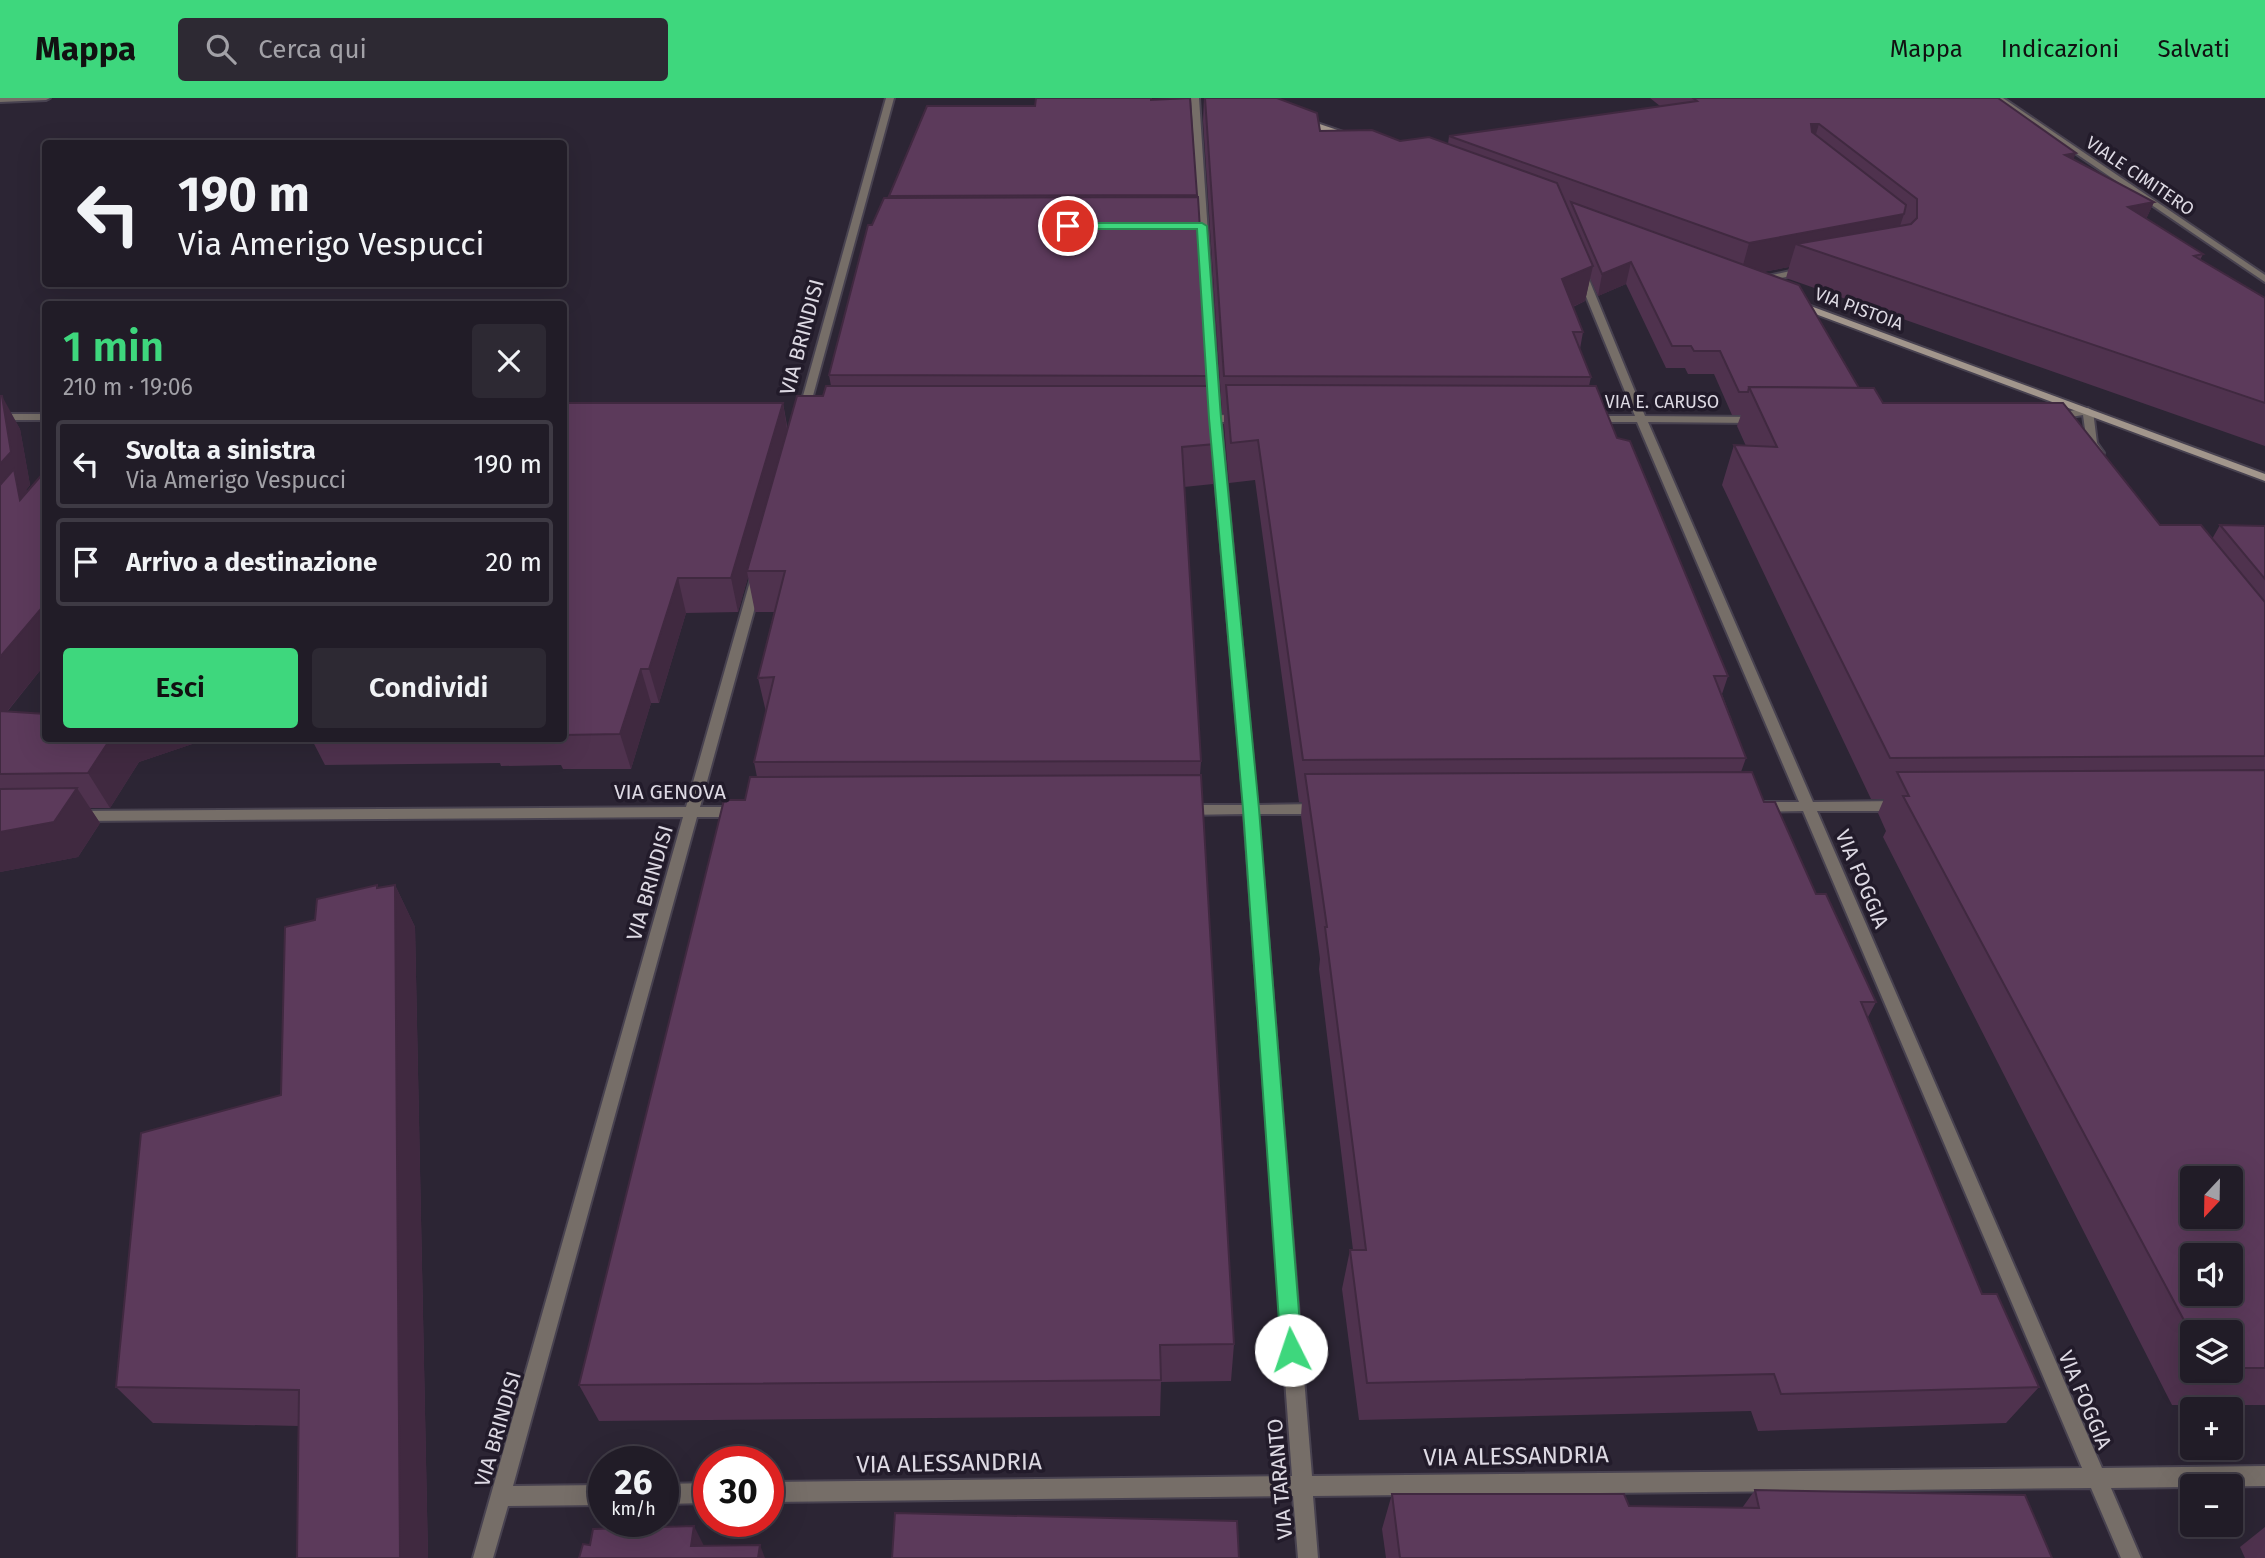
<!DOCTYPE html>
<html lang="it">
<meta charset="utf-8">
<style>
:root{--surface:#211c27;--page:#2d2933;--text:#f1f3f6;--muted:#a2a1a7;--line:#3e3a44;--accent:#3ed77d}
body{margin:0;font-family:"Fira Sans",sans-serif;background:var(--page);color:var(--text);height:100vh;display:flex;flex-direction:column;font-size:26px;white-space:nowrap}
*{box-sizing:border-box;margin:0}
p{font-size:23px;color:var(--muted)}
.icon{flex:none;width:38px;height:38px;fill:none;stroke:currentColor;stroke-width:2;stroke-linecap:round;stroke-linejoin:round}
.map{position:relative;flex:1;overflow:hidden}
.panel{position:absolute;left:42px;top:203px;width:525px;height:441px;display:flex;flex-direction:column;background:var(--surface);border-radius:7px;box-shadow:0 7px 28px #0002,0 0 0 2px var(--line)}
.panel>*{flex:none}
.banner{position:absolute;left:42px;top:42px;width:525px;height:147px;border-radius:7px;box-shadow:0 7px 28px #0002,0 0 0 2px var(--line);background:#211c27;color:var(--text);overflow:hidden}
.needle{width:46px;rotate:202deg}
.controls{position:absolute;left:2180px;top:1068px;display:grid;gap:14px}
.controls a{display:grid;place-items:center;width:63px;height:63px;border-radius:7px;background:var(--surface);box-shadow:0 7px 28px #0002,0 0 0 2px var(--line);font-size:35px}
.speed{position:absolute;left:588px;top:1348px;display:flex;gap:14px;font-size:35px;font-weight:700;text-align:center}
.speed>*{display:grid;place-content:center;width:91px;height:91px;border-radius:50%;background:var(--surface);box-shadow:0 7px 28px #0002,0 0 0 2px var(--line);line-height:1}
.speed small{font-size:18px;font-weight:400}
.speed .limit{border:10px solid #d22;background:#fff;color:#111}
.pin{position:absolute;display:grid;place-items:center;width:60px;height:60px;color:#fff;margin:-30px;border:4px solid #fff;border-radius:50%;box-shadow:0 2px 7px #0007}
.me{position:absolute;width:77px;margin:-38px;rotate:356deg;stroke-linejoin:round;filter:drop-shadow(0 0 5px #0008)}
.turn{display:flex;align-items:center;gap:24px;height:147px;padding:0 21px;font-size:32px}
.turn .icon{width:91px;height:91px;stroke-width:2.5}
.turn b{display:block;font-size:49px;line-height:60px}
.round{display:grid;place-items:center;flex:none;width:74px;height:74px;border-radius:7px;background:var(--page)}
.headline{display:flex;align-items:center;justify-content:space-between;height:119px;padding:0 21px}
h1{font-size:42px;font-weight:600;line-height:52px;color:var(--accent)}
.button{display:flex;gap:14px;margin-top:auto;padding:14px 21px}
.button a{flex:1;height:80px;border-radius:7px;background:var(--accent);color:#111;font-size:28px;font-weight:600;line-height:80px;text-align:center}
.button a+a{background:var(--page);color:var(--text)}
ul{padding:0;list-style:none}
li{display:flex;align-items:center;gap:21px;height:88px;margin:0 14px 10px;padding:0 7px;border:4px solid var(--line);border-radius:7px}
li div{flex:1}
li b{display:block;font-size:26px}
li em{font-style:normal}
header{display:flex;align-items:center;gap:42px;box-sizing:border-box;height:98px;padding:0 35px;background:var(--accent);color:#111}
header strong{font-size:33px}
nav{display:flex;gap:38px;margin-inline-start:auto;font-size:24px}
.search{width:490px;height:63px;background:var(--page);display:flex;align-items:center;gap:18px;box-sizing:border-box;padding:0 24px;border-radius:7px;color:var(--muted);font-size:26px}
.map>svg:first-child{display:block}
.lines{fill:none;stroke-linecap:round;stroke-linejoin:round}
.street-casing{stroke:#484250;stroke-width:4}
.secondary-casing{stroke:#484250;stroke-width:4}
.street{fill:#766e68;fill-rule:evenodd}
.secondary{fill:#a2968c;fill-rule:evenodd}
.wall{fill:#4f324e;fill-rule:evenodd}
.shaded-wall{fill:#402940}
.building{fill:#5c3a5b;stroke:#402940;stroke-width:2;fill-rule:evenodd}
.route{fill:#3ed77d;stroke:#288c51;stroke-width:2}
.labels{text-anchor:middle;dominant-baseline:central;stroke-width:7;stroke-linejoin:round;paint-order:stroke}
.far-street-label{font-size:18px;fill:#ddd9e3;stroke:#221b2a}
.street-label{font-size:21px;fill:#ddd9e3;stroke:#221b2a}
.near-street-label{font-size:24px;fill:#ddd9e3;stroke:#221b2a}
</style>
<header>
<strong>Mappa</strong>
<div class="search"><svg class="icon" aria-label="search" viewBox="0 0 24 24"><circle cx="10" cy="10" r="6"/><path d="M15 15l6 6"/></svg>Cerca qui</div>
<nav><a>Mappa</a><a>Indicazioni</a><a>Salvati</a></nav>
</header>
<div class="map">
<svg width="2265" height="1460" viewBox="0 0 2265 1460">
<rect width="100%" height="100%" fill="#2c2534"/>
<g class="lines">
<defs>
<g id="street">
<polygon points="0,0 50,0 46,2 0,4"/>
<polygon points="886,0 894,0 808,316 807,318 799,318 798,316"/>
<polygon points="1191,0 1199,0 1220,317 1241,318 1246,321 1241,324 1221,324 1257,707 1318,706 1325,711 1318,716 1258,716 1312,1378 2082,1370 1803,713 1758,714 1751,709 1758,704 1799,704 1637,324 1590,324 1585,321 1590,318 1635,318 1576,174 1581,171 1586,174 1645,318 1756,319 1761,322 1756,325 1648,324 1813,704 1899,703 1906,708 1899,713 1817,713 2102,1370 2265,1368 2265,1388 2111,1390 2141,1460 2121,1460 2091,1390 1313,1398 1318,1460 1298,1460 1293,1398 768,1404 768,1384 1292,1378 1244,716 1184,717 1177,712 1184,707 1244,707 1210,323 1195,323 1190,320 1195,317 1210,317"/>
<polygon points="1994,0 2003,0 2265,177 2265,184"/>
<polygon points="1804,170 1807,171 1807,175 1755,185 1750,182"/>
<polygon points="2088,310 2093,313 2097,345 2104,355 2103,357 2095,357 2087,345 2083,317 2052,322 2047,319 2052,316"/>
<rect x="0" y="316" width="46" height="6"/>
<polygon points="757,476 763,480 700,709 741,709 748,714 741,719 697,719 513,1388 604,1387 604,1407 508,1408 493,1460 473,1460 683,719 78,723 71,718 78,713 686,709 751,480"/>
<polygon points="709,1385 709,1405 663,1406 663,1386"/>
</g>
<g id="secondary">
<polygon points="1302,20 1352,37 1353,39 1346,41 1299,24 1299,20"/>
<polygon points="1797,203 2265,376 2265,383 1794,208 1792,206"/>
</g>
</defs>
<use href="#street" class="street-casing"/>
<use href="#secondary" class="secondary-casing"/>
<use href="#street" class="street"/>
<use href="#secondary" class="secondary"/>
</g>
<g class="wall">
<polygon points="1190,0 1209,278 1208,288 1215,346 1213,386 1184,389 1201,663 1200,677 1234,1246 1231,1283 1161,1284 1160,1318 599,1323 579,1287 745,702 757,679 754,664 766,614 758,580 774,514 755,514 748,479 738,514 686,515 659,605 651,605 631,671 563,671 561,667 501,668 500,665 325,667 311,640 564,640 564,305 783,305 788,333 823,298 831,288 829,277 872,127 889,100 889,98 1035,8"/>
<path d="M1204,0H1277L1320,33L1400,43L1448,46L1449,38L1660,8L1650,0H1998L2074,62L2154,104L2146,121L2203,156L2200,162L2265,200V348L1786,180L1789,169L1763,174L1859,290L1883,305L2160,427L2212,441L2220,427L2265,428V1307H2172L1883,739L1886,733L1878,715L1884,701H1871L1722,387L1734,347L1746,348L1737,328L1741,317H1732L1714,276H1688L1685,270H1666L1626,186L1598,198L1590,180L1585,203L1573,209L1583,234L1580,251L1591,279L1589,288L1617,340L1728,578L1722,596L1746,660L1741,674L1764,704L1876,904L1867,921L1982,1196L2039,1289L2006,1325L1758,1333L1751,1313L1359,1322L1342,1191L1350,1152H1353L1319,871L1320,861L1301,718L1302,704H1299L1255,382L1229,385L1224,327V315H1222L1203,23ZM2193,1234H2231V1272H2193Z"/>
<polygon points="0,298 20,331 30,387 26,392 27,393 46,372 46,565 7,614 201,643 139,664 110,710 90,710 100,725 78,759 0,774"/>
<polygon points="395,787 415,829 428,1460 297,1460 298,1328 153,1325 116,1289 281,997 315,822 378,790"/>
<polygon points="1755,1392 2052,1460 1386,1460 1382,1431 1392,1396 1629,1408 1742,1410"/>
<polygon points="2265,1429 2265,1460 2245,1460 2240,1449"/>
</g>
<g class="shaded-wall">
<polygon points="1811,26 1819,26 1810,56"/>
<polygon points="2076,55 2063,86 2065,57"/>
<polygon points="2154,104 2139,136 2128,109"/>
<polygon points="1904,116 1893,149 1796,146 1789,169 1740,178 1749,145"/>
<polygon points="1631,164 1626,186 1598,198 1602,176"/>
<polygon points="1593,168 1585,203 1554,217 1562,181"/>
<polygon points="2,298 20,331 30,387 26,392 34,404 0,422 0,366"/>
<polygon points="783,305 788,338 747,473 748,479 738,514 731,480"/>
<polygon points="678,480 686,515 659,605 649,571"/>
<polygon points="46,505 46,565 0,622 0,559"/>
<polygon points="641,571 651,605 631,671 620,636"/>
<polygon points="111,640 205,640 201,643 139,664 110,710 88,675"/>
<polygon points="77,690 100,725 78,759 0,774 0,734"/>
<polygon points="377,787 395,823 395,787 415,829 428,1460 400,1460"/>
<polygon points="694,1428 710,1460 691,1448"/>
<polygon points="760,1447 765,1460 758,1460"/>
</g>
<g class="building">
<polygon points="1036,0 1151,0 1151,2 1190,0 1197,97 889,98 927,8 1035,8"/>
<polygon points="1205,0 1277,0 1317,15 1320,33 1372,32 1400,43 1429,39 1557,85 1593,168 1562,181 1583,234 1573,234 1591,279 1224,278"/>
<polygon points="1693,0 1998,0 2076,55 2065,57 2154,104 2128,109 2203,156 2194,158 2265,200 2265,305 1796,146 1911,126 1917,120 1917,101 1819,26 1811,26 1812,34 1906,107 1904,116 1749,145 1449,38 1697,3"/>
<polygon points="1198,99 1209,278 829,277 868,127 872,127 884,100"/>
<polygon points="1571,104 1799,187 1859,290 1749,289 1748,294 1739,294 1720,253 1694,253 1691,248 1672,248 1631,164 1602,176"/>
<polygon points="1226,287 1596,288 1617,340 1630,343 1728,578 1714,578 1746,660 1303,662 1258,342 1231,345"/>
<polygon points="826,288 1209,288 1215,346 1182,349 1201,663 754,664 774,579 758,580 785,473 747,473 797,298 823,298"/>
<polygon points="1749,289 1874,290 1883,305 2063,305 2160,427 2201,427 2265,504 2265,658 1890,660 1734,347 1777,349"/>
<polygon points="0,298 2,298 11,354 0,366"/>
<polygon points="564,305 783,305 731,480 678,480 649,571 641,571 620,636 564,637"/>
<polygon points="14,371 20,402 46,372 46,505 0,559 0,387"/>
<polygon points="2220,427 2265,428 2265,481"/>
<polygon points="0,613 46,616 46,640 111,640 88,675 0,676"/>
<path d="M2265,672V1270H2231V1234H2193V1239L1903,698H1909L1897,674ZM2193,1080H2231V1118H2193ZM2193,1157H2231V1195H2193Z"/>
<polygon points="1752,674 1764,704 1775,704 1816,796 1826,796 1876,904 1861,904 1982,1196 1997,1196 2039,1289 1781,1296 1774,1276 1367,1285 1350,1152 1366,1152 1325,829 1327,829 1305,676"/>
<polygon points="1201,677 1234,1246 1160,1247 1161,1282 579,1287 724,702 745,702 750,679"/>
<polygon points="77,690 54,724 0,734 0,691"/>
<polygon points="377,787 377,790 395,787 400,1460 297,1460 299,1292 116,1289 141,1035 281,997 285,829 315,822 317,801"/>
<polygon points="1755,1392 2025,1397 2052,1460 1400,1460 1392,1396 1624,1396 1629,1408 1759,1410"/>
<polygon points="895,1415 1237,1423 1239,1460 892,1460"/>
<polygon points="694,1428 691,1448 760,1447 758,1460 579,1460 583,1446 590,1447 593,1431"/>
</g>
<polygon class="route" points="1202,125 1207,128 1221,320 1259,711 1302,1252 1299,1259 1291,1262 1284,1259 1281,1252 1243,711 1209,320 1197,131 1068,131 1063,128 1068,125"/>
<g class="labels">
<g class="far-street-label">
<text transform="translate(2140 78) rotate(34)">VIALE CIMITERO</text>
<text transform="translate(1859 211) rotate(20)">VIA PISTOIA</text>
<text x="1662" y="304">VIA E. CARUSO</text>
</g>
<g class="street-label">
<text transform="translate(802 239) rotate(-75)">VIA BRINDISI</text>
<text x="670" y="694">VIA GENOVA</text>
<text transform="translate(1862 781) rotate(67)">VIA FOGGIA</text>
<text transform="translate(650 785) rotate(-74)">VIA BRINDISI</text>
<text transform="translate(2085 1302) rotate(67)">VIA FOGGIA</text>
<text transform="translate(498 1331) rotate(-74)">VIA BRINDISI</text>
<text transform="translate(1280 1381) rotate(-95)">VIA TARANTO</text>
</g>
<g class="near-street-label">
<text transform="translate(1516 1358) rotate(-1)">VIA ALESSANDRIA</text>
<text transform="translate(949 1365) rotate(-1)">VIA ALESSANDRIA</text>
</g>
</g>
</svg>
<div class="controls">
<a><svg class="needle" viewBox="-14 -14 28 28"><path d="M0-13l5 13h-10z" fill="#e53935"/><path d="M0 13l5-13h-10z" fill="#a2a1a7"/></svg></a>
<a><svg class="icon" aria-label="sound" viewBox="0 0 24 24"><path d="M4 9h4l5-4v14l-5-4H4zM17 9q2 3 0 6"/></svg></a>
<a><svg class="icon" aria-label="layers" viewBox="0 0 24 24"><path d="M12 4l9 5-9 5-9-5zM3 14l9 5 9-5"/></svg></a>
<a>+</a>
<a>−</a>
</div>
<div class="speed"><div>26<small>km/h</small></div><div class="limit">30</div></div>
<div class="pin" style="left:1068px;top:128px;background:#d93025"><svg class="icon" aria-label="arrive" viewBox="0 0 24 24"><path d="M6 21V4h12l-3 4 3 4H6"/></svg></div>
<svg class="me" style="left:1291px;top:1252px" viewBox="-20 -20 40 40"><circle r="19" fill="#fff"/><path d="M0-13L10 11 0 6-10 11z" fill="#3ed77d"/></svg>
<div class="banner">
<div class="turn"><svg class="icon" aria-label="left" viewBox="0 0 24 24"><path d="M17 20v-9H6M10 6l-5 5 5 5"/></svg><div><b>190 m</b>Via Amerigo Vespucci</div></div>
</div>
<section class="panel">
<div class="headline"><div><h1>1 min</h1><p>210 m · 19:06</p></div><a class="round"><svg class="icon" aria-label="close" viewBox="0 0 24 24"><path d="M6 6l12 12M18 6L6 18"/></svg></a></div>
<ul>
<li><svg class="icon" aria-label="left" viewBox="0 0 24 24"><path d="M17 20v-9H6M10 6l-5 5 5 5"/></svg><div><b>Svolta a sinistra</b><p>Via Amerigo Vespucci</p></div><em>190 m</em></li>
<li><svg class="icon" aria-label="arrive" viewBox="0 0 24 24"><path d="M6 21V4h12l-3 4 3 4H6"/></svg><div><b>Arrivo a destinazione</b></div><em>20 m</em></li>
</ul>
<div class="button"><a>Esci</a><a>Condividi</a></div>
</section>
</div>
